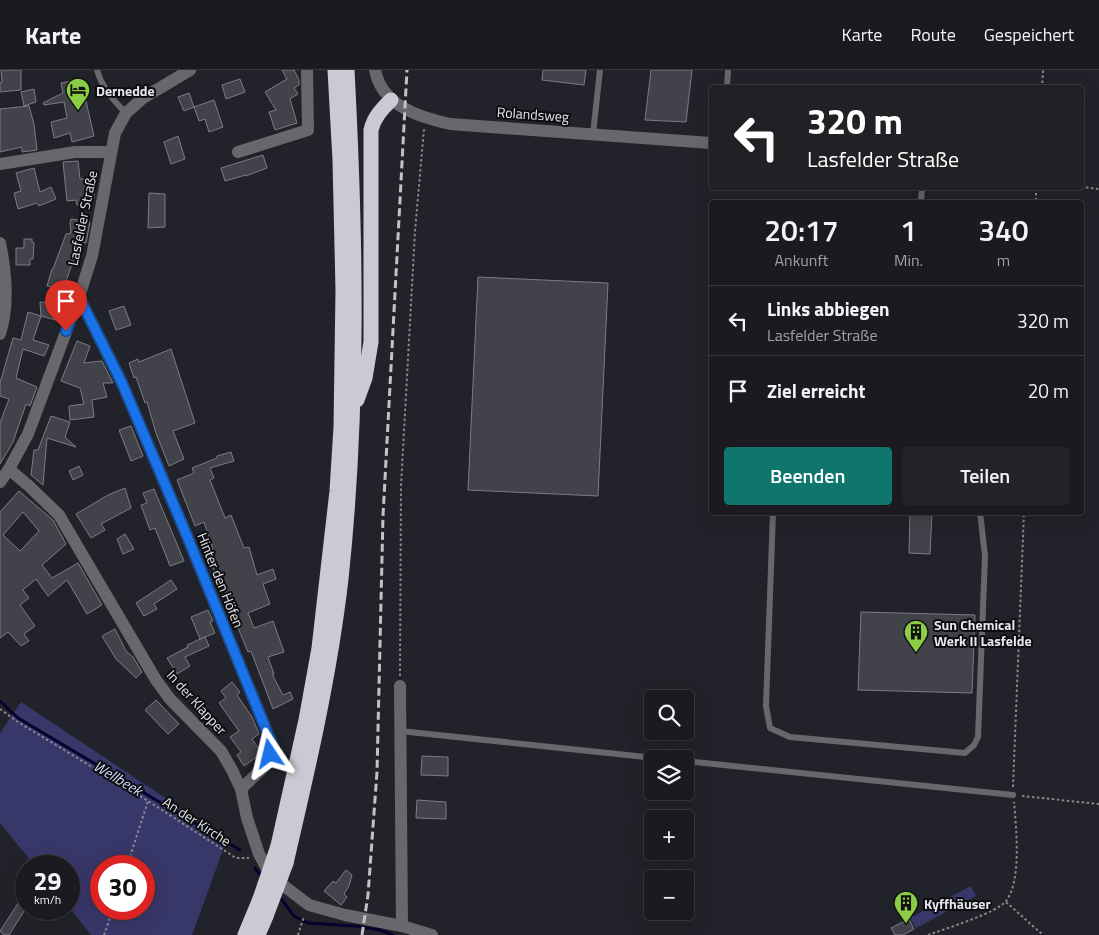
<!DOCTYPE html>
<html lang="de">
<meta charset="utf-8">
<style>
:root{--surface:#1a1a20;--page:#232329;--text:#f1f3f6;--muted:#9fa1a5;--line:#38383e;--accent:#0f766e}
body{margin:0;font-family:"Titillium Web",sans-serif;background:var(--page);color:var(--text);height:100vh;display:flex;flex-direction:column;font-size:19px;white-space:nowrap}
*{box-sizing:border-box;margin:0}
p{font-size:16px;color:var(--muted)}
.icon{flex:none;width:28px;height:28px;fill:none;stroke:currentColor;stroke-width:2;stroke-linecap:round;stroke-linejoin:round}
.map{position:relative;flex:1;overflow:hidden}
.panel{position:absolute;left:709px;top:130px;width:375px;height:315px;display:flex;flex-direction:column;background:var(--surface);border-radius:5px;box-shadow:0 5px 20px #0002,0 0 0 1px var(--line)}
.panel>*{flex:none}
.top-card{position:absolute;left:709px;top:15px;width:375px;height:105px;border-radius:5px;box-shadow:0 5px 20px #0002,0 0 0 1px var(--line);background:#202124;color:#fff;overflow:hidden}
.tools{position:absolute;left:644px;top:620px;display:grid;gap:10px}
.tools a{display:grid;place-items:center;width:50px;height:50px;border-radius:5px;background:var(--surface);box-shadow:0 5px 20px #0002,0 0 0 1px var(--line);font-size:25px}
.speed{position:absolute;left:15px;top:785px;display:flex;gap:10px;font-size:25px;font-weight:700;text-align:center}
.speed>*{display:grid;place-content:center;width:65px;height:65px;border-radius:50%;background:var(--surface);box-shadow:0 5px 20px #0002,0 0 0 1px var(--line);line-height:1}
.speed small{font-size:12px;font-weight:400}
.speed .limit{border:8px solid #d22;background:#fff;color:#111}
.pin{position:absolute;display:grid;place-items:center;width:42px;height:42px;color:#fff;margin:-51px -21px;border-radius:50% 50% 50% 0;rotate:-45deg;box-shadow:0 0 5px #0007}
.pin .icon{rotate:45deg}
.me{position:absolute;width:55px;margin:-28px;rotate:350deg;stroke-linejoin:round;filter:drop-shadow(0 0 4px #0008)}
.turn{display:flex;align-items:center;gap:18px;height:105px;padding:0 15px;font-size:22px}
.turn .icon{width:65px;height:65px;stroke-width:2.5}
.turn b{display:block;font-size:35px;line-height:42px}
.eta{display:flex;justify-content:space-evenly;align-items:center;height:85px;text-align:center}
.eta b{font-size:30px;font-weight:600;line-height:35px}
.primary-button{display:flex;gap:10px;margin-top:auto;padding:10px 15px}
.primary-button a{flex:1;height:58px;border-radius:5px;background:var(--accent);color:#fff;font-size:20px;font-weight:600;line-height:58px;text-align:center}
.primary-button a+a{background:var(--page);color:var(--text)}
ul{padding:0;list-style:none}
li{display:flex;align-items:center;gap:15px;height:70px;padding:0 15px;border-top:1px solid var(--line)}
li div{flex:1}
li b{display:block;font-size:19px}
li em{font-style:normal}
header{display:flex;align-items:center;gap:30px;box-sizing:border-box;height:70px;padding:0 25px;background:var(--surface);border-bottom:1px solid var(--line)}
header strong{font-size:24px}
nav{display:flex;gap:28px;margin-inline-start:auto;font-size:18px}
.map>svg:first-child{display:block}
.green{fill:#383769;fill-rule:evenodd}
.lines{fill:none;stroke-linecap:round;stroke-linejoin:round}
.stream{stroke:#09002e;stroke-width:3}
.building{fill:#42424a;stroke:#7b7c84;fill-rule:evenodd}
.path{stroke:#88888e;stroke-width:2;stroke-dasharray:2.5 2.5;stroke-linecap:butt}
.lane{stroke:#68686c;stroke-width:6}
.street{stroke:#68686c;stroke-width:12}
.highway{stroke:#c9cad3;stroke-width:15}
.rail{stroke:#c2c2c7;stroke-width:3;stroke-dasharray:8 4;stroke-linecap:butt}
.highway-bridge{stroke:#c9cad3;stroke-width:15}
.route-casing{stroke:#114b97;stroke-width:12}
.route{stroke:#1a73e8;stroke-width:9}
.labels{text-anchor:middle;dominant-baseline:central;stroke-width:4;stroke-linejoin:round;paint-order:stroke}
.poi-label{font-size:14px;font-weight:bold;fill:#e6e6eb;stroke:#0c0d10;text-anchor:start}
.street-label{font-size:14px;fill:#e6e6eb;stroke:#0c0d10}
.water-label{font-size:15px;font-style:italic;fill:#d5d7fb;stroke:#0c0d10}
</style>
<header>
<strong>Karte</strong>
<nav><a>Karte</a><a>Route</a><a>Gespeichert</a></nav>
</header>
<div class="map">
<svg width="1099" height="865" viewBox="0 0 1099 865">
<rect width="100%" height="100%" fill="#22232a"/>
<g class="green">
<path d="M21,632L227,769L192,865H91L69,837V796H35L0,753V663ZM101,796H144V839H101Z"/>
<polygon points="971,816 976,826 916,858 910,848"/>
</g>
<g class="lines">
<g class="stream">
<polyline points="0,631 18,648 240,780"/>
<polyline points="255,798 262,807"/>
<polyline points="279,826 294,846 308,853 355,856 380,860 393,865"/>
</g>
</g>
<g class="building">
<polygon points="1,0 21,0 21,20 0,22 0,13 2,12"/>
<polygon points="282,0 294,0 299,10 299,15 294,18 298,24 290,29 297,53 275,60 269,42 276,40 265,22 287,9"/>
<polygon points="543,0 586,0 584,15 542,10"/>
<polygon points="651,0 692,0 686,52 645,50"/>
<polygon points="240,9 245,22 226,29 222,15"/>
<polygon points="72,11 75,22 82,20 84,27 85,27 94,66 72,72 70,63 54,68 51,52 67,48 64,32 44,35 43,33 63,23 61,13"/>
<polygon points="34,19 36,32 24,36 21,22"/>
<polygon points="189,23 194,37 184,41 178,27"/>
<polygon points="214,30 223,57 209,62 205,49 199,51 194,37"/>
<polygon points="29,36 34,54 37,80 22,82 22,77 0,82 0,39"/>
<polygon points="178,66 185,89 171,94 164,72"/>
<polygon points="263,85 267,98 246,106 246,105 225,111 221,98"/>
<polygon points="78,91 80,109 94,109 94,128 86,128 86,135 77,135 76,130 67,131 63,92"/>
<polygon points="34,98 40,122 51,117 56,129 39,136 37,133 18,139 14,123 21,121 16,103"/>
<polygon points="149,123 165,124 165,157 148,158"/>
<polygon points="71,149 90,152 86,173 80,172 66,211 75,214 67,237 64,236 59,251 41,246 40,232 52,233 56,218 47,216 52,199 53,199 66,164 71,163 70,153"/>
<polygon points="24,169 32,169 32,172 34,173 33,189 30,189 30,195 16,195 16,178 24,178"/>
<polygon points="478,207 608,213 598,426 468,420"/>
<polygon points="124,236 131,255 116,260 109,241"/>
<polygon points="28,242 41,246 33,270 49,275 44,286 23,279 16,308 37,317 30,336 26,334 13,372 0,394 0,353 9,329 0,326 0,313 13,268 21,270"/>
<polygon points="77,271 90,276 84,293 102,291 113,313 103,313 107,327 92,330 94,347 70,350 69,336 84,334 80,318 61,311"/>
<polygon points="171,279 195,353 173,361 184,389 169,396 156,363 147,332 145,333 136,307 134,308 129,293 138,289 139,292"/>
<polygon points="51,346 70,352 65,367 76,377 47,368 43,415 31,405 34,380 38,380"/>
<polygon points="131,356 143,386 131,391 119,360"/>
<polygon points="231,382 234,391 210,398 214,408 210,410 225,448 231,445 244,478 249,477 257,505 273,499 276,509 263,514 270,534 248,543 254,558 273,551 284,582 268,587 274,604 272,604 283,625 290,622 293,629 273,639 251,581 248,582 236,553 223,514 220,516 207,483 213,480 204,452 195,456 177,410 194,403 192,398 217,388 217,386"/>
<polygon points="79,396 83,405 73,410 69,401"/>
<polygon points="125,418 131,438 101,454 105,460 91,468 76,444 108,425"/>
<polygon points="154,419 184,491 170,496 155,458 150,460 141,435 147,433 143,423"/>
<path d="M19,421L53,450L66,474L42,495L52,508L78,493L102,535L87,544L67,510L48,526L36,509L23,520L29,528L20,535L35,556L24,564L29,571L21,576L8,562L0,568V442ZM23,442L39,461L20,481L3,465Z"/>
<polygon points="910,442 932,442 930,484 909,483"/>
<polygon points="125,464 134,479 123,484 117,469"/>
<polygon points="171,510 177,519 154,534 157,539 144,546 136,533"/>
<polygon points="208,540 213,551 210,552 215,563 200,569 191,547"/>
<polygon points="861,542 975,545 972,623 858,620"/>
<polygon points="115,559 126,581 133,587 142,602 136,608 116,589 102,566"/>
<polygon points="205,567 209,576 185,587 190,596 177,604 167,588 188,577 187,575"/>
<polygon points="232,612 240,622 237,625 252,647 259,664 252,669 262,683 244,696 237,685 241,682 230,667 239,661 219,633 226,628 221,621"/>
<polygon points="156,630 179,654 168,664 145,640"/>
<polygon points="422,686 448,687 448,706 421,705"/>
<polygon points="417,730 446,732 446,749 416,748"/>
<polygon points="346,800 352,805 349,816 344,824 347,827 341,835 324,821 333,811 336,813"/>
<polygon points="19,832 26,836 26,838 9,865 4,865 0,861"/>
<polygon points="909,849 914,859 903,865 895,865 891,858"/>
</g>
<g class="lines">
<g class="path">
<polyline points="1042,18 1043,0"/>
<polyline points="1081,117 1099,119"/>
<polyline points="1036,118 1036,132"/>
<polyline points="400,606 401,416 415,161 424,59"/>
<polyline points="0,639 18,652 148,731 236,788 249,788"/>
<polyline points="1013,717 1024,442"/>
<polyline points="1022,726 1099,734"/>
<polyline points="127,796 148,731"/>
<polyline points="1006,832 1043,865"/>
<polyline points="104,865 113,839"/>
<polyline points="298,865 304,846"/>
<path d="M928,865C944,859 997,843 1006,831C1022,811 1016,757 1014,732"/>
</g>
<g class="lane">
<path d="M97,0C102,18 114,31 126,43"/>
<polyline points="727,18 728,0"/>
<polyline points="593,64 600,0"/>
<polyline points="921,132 922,118"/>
<polyline points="773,442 766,636 770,658 790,667 965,683 974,675 978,667 985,486 980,442"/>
<polyline points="400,661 665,689"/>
<polyline points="685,691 1013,725"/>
</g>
<g class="street">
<path d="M375,0C382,36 419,47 450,54L711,73"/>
<polyline points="238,82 308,60 307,0"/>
<polyline points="0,94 75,82 111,82"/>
<path d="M0,173C6,202 9,236 0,264"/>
<polyline points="79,227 122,313 187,466 272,674 268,693 241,719"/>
<polyline points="9,399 30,417 59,445 156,610 170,629 221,681 232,700 241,719 247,748 259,784 271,806 309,835 345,845 402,856 432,865"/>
<polyline points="0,412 9,399 28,364 79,227 92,186 115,63 126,43 134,36 143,28 190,0"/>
<polyline points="400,616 402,856"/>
</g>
<g class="highway">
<path d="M357,330L365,308L371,272V60C374,47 382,39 391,30"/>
<polyline points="278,776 306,650 319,578 337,421 341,357 343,220 340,90 335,0"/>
<path d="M286,793C308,699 330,605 341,509C359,340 356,170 347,0"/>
<polyline points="245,865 260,829"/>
<polyline points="258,865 266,846"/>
</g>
<polyline class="rail" points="362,865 368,825 377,702 383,446 407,0"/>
<g class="highway-bridge">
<polyline points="260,829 278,776"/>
<polyline points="266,846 286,793"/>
</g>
</g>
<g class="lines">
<defs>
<polyline id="route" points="66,261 79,227 122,313 187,466 272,674 270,684"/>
</defs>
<use href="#route" class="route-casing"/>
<use href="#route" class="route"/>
</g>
<defs>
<symbol id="hotel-pin" viewBox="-11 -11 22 30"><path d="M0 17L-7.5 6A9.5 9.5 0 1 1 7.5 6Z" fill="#8bce46" stroke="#0c0d10"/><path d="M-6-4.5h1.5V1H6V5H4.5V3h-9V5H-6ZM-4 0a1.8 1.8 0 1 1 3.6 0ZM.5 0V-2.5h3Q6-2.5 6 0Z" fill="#111"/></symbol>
<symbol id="building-pin" viewBox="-11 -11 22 30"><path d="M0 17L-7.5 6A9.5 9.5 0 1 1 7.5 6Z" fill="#8bce46" stroke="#0c0d10"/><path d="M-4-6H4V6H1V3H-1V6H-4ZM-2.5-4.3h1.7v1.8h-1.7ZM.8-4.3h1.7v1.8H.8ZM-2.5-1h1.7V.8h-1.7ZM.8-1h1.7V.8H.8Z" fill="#111"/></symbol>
</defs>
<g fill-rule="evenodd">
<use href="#hotel-pin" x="64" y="6" width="28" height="38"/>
<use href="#building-pin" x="902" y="548" width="28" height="38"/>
<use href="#building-pin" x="892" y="819" width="28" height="38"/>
</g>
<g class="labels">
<g class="poi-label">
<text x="96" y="20">Dernedde</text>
<text x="934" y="554">Sun Chemical<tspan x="934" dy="16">Werk II Lasfelde</tspan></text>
<text x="924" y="833">Kyffhäuser</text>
</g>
<g class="street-label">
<text transform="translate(533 44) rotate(4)">Rolandsweg</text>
<text transform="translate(82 148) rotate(-78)">Lasfelder Straße</text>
<text transform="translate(221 510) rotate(68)">Hinter den Höfen</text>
<text transform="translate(197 632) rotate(48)">In der Klapper</text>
<text transform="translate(197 751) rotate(33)">An der Kirche</text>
</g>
<g class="water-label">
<text transform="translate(118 708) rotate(31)">Wellbeek</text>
</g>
</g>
</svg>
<div class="tools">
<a><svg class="icon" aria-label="search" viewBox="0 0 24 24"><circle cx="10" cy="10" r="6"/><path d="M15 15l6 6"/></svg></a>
<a><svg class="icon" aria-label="layers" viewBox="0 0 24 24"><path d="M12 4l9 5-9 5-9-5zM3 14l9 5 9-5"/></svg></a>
<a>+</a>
<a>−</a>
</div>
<div class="speed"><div>29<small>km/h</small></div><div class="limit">30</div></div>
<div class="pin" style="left:66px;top:261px;background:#d93025"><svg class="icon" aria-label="arrive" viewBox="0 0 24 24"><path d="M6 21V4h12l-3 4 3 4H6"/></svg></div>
<svg class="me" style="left:270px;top:684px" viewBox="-20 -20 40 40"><path d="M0-17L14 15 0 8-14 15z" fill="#1a73e8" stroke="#fff" stroke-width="4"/></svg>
<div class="top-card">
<div class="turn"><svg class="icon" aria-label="left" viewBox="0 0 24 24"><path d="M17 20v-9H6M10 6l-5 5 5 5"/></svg><div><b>320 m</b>Lasfelder Straße</div></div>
</div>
<section class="panel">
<div class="eta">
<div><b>20:17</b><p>Ankunft</p></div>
<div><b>1</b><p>Min.</p></div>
<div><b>340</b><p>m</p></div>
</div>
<ul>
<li><svg class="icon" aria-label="left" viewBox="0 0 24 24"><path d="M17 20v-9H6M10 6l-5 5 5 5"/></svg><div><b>Links abbiegen</b><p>Lasfelder Straße</p></div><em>320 m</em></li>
<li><svg class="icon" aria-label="arrive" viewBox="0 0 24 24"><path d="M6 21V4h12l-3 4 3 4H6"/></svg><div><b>Ziel erreicht</b></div><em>20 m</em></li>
</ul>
<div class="primary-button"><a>Beenden</a><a>Teilen</a></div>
</section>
</div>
